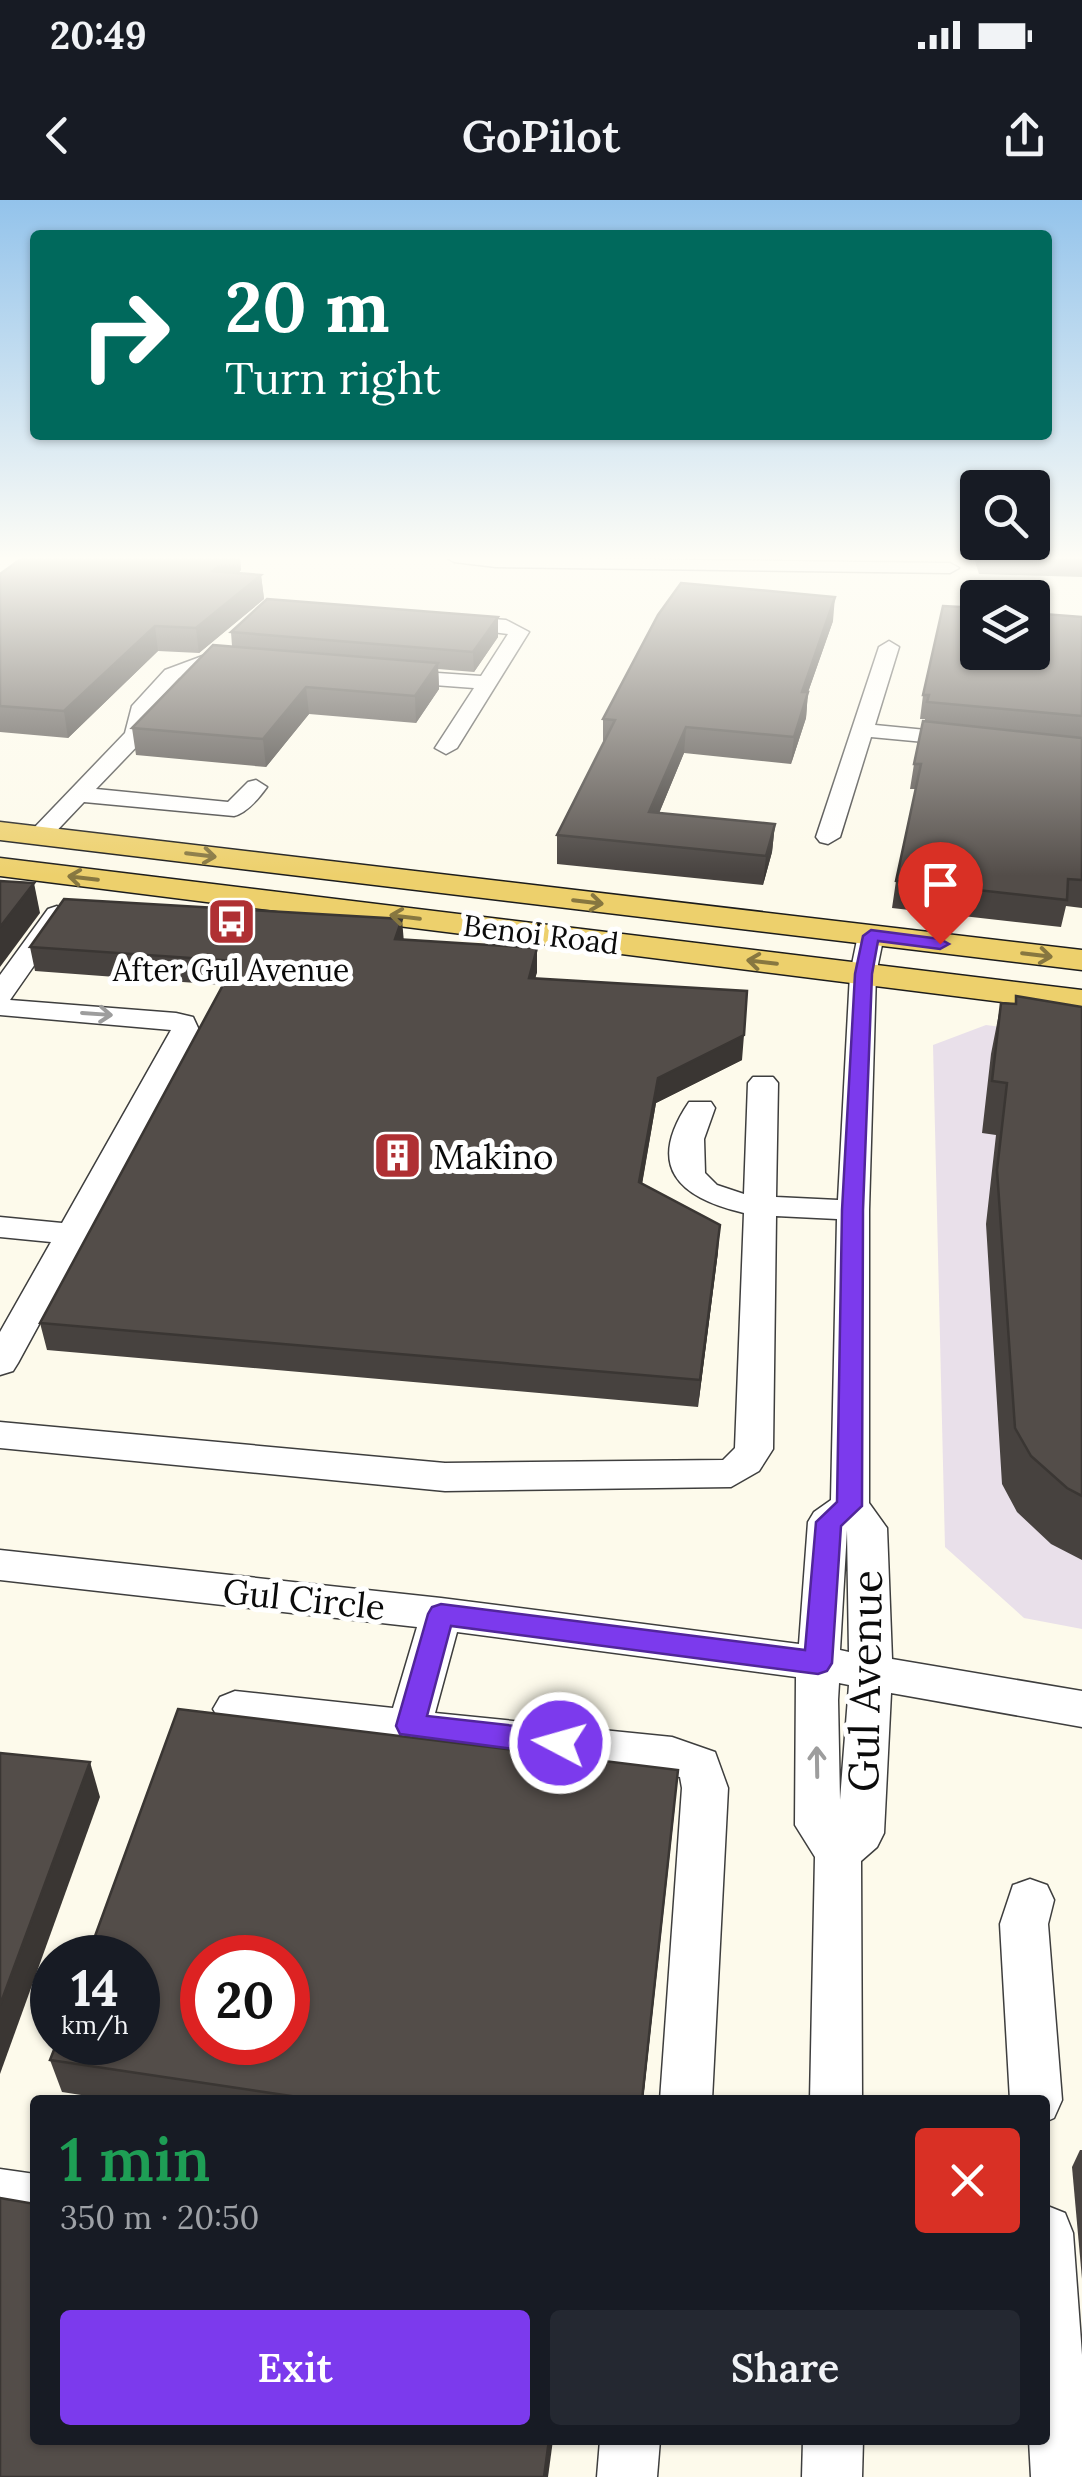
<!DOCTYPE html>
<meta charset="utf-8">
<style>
:root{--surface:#171b24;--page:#242831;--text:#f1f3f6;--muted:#9ea1a6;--accent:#7c3aed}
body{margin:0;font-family:Lora,serif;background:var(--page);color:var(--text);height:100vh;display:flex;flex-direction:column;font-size:38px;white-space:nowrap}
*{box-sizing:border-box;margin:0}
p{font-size:32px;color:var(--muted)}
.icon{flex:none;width:55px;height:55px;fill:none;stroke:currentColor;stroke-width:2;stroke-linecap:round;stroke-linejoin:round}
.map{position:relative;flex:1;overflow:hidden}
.side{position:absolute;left:30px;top:1895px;width:1020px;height:350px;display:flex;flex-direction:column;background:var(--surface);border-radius:10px;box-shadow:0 2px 8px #0004}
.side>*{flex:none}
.guide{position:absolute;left:30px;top:30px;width:1022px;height:210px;border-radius:10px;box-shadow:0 2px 8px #0004;background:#00695c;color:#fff;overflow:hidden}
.buttons{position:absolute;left:960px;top:270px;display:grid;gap:20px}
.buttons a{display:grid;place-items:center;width:90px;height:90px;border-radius:10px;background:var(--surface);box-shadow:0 2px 8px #0004;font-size:50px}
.speed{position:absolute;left:30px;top:1735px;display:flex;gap:20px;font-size:50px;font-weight:700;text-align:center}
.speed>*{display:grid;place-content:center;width:130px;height:130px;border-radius:50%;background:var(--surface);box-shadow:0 2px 8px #0004;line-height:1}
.speed small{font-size:25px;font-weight:400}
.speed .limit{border:15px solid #d22;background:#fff;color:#111}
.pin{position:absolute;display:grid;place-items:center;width:85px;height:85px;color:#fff;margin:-102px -42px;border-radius:50% 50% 50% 0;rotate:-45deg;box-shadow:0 0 10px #0007}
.pin .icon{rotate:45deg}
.me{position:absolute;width:110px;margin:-55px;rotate:276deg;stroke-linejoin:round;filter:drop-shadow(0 0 8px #0008)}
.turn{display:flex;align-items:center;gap:35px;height:210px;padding:0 30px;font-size:45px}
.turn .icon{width:130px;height:130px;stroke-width:2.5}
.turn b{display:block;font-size:70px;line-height:85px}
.round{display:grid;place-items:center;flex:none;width:105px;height:105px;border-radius:10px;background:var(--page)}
.head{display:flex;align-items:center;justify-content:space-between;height:170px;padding:0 30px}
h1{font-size:60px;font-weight:600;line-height:75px;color:#1e9e55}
.action{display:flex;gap:20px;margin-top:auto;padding:20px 30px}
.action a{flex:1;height:115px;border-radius:10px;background:var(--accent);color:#fff;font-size:40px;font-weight:600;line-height:115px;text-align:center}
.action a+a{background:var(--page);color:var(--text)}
.status{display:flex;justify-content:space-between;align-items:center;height:70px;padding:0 50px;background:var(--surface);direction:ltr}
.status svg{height:28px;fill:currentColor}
header{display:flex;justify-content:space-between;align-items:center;height:130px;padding:0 30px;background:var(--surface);font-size:45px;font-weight:600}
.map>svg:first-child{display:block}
.industrial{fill:#e9e0ea}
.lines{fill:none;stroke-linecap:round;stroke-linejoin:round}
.minor-casing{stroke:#3e3e3e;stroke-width:3}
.major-casing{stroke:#1c1c1c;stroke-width:3}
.minor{fill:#fff;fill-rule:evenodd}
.major{fill:#edd06c;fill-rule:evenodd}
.wall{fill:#47423f}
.shaded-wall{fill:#3a3633}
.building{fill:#534d49;stroke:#3a3633;stroke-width:2.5;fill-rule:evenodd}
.oneway{stroke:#877740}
.oneway2{stroke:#9d9d9d}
.route{fill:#7c3aed;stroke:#51269a;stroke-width:2.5}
.labels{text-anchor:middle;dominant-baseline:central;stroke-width:10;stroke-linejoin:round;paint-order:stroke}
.far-street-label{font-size:30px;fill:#0b0b0b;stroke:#fff}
.far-poi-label{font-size:30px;fill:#0b0b0b;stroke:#fff}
.poi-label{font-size:35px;fill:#0b0b0b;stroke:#fff;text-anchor:start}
.street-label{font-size:35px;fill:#0b0b0b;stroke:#fff}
.near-street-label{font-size:42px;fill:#0b0b0b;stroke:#fff}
</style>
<div class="status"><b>20:49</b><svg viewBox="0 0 49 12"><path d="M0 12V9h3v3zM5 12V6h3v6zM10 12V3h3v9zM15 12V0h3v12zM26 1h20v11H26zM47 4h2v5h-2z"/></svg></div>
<header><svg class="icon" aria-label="back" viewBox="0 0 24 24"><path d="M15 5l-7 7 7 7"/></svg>GoPilot<svg class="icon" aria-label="share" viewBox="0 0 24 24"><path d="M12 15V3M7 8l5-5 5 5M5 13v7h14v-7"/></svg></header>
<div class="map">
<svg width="1082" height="2277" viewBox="0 0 1082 2277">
<rect width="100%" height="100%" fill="#fdfaeb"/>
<polygon class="industrial" points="986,825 1082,838 1082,1429 1024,1418 945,1347 933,845"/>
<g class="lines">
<defs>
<g id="minor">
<polygon points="446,357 950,363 959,368 950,373 496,367 454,362"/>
<polygon points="452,416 506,420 529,432 457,548 446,554 435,548 474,488 394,482 384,476 394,470 481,476 508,434 445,426 445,418"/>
<polygon points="889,441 899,447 875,525 967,534 978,540 967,546 871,537 840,637 828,644 820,642 816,637 879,447"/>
<path d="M208,454L238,457L248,463L238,469L210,466L179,478L152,507L143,540L96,589L228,602L248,582L256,580L267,587C259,598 247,613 234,616L84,602L47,641H31L27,636L31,631L125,533L132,506L165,470Z"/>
<polygon points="57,706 70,714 10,800 176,813 193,817 199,830 18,1163 13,1171 0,1175 0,1132 51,1042 0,1037 0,1017 62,1023 171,830 0,815 0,775 48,709"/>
<path d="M871,727L884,735L876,774L869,1010V1303L887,1328L892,1459L1082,1491V1527L891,1493L884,1633L877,1647L861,1661L862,1900H810L815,1657L795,1625L796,1477L457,1432L435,1513L672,1537L715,1552L728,1588L712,1900H660L682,1588L680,1577L235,1527L220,1521L213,1509L220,1497L235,1491L393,1508L417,1427L0,1380V1350L441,1398L799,1444L808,1322L814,1312L831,1300L837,1019L776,1016L773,1249L759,1271L731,1287L445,1291L0,1248V1222L445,1263L723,1260L735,1248L744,1013C679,998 645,967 689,902H711L715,908L704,939L705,973L717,985L744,994L748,883L753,877H773L778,883L776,997L838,1000L850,774L858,735ZM847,1330V1331L849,1452L840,1450ZM839,1483L849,1485L840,1600L838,1500Z"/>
<polygon points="1030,1679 1047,1685 1054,1700 1048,1724 1062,1900 1054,1918 1045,1922 1045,1900 1010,1900 1000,1724 1013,1685"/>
<polygon points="0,1969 35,1974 35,2028 0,2023"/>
<polygon points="1045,2005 1065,2013 1073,2033 1082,2155 1082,2277 1031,2277 1029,2240 1045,2240"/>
<polygon points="600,2240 660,2240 657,2277 597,2277"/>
<polygon points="803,2240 863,2240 862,2277 802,2277"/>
</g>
<g id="major">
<polygon points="0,622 1082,750 1082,770 0,640"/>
<polygon points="0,658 1082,790 1082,812 0,676"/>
</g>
</defs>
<use href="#minor" class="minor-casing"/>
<use href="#major" class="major-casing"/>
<use href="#minor" class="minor"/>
<use href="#major" class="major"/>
</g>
<g class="wall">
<polygon points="22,358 240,358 241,370 238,373 261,375 264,399 199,453 158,451 68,538 0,532 0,374"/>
<polygon points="974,358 1082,358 1082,377 979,374"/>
<polygon points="498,417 498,437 474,472 438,469 439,489 416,523 309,514 266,567 136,555 132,528 232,446 231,432"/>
<polygon points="1082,417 1082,708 1066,706 1061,727 892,708 896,681 916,589 910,589 914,564 924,522 925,519 920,519 923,495"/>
<polygon points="833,421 808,492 806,518 791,564 684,553 659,613 775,624 772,652 763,685 557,664 557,635 603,544 603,519"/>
<polygon points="403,739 537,772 535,778 742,860 656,903 642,983 718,1052 698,1207 47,1150 40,1123 223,785 35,771 30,747"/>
<polygon points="1016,796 1082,807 1082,1360 1051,1344 1017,1312 1002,1284 986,1024 996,935 982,933 991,854 1001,803 1015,804"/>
<polygon points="675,1605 643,1900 113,1900 62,1892 50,1860"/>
<polygon points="1080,1950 1082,1950 1082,2079 1072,1967"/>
</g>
<g class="shaded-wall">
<polygon points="227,358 240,358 241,370 216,395 213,371"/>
<polygon points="261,375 264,399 199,453 196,428"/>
<polygon points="835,397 833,421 799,518 802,492"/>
<polygon points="498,417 498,437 474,472 473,452"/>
<polygon points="155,426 158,451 68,538 64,511"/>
<polygon points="438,463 439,489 416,523 415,496"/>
<polygon points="306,487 309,514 266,567 263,539"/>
<polygon points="808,492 806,518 791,564 794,537"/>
<polygon points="686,527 684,553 648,640 649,612"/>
<polygon points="775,624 772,652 763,685 766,656"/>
<polygon points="34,683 40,713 0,767 0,727"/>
<polygon points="402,719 404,743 395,739"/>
<polygon points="537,748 537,772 529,802 529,778"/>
<polygon points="744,835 742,860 656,903 638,1008 639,982 658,878"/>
<polygon points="720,1025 718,1052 698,1207 700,1180"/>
<polygon points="90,1562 100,1597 0,1874 0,1805"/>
<polygon points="678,1570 643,1900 642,1900"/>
<polygon points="549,2240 553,2240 548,2277 544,2277"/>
</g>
<g class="building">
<polygon points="22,358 227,358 213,371 261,375 196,428 155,426 64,511 0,506 0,374"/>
<polygon points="681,383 835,397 802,492 808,492 794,537 686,527 649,612 775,624 766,656 557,635 615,520 603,519 658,415"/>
<polygon points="267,399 498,417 473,452 231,432"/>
<polygon points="943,406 978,408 978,452 1032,452 1032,413 1082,417 1082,516 927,502 929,495 923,495"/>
<polygon points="213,445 438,463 415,496 306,487 263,539 132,528"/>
<polygon points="923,521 1082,538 1082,680 1068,679 1067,700 896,681 921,564 914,564"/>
<polygon points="0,681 34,683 0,727"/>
<polygon points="64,699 402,719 395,739 537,748 529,778 747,791 744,835 658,878 639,982 720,1025 700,1180 40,1123 236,761 30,747"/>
<polygon points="1016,796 1082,807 1082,1296 1067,1288 1031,1256 1015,1228 997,970 1007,883 992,881 1001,803 1016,804"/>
<path d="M178,1509L678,1570L642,1900H318L50,1860L57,1842H138V1758H87ZM202,1758H288V1842H202Z"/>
<polygon points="0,1553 90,1562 0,1805"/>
<polygon points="0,1998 35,2004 35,2240 549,2240 544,2277 0,2277"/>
</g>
<defs><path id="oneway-shaft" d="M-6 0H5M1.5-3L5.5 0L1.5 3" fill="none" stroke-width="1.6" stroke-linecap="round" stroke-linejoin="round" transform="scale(2.5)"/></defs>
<g class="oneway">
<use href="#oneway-shaft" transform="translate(201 655) rotate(7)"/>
<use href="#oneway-shaft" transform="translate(83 678) rotate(-173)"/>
<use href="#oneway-shaft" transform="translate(588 702) rotate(7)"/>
<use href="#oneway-shaft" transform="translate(405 717) rotate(-173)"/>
<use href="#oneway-shaft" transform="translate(1037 755) rotate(7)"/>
<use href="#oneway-shaft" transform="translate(762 762) rotate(-173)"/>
</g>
<g class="oneway2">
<use href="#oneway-shaft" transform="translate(97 814) rotate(4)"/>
<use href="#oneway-shaft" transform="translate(817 1562) rotate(-91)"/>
</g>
<linearGradient id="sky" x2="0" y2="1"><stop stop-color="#93c3eb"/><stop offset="0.53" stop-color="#fefdf6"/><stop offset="1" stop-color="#fefdf6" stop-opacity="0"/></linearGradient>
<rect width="1082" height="676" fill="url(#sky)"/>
<polygon class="route" points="871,730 940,739 949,744 940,749 878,741 872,774 863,1010 862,1306 841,1326 832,1463 827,1471 818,1474 451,1426 427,1516 560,1531 570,1534 574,1543 570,1551 560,1555 400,1534 396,1526 428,1414 432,1407 441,1404 805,1450 816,1322 837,1302 842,1010 855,774 863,736"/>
<defs>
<symbol id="bus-square" viewBox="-11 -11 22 22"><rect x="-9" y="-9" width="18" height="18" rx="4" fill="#af3033" stroke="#fff"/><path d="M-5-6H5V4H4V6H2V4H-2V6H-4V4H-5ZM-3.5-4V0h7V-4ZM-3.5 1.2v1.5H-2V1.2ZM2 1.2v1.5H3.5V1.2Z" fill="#fff"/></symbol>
<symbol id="building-square" viewBox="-11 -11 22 22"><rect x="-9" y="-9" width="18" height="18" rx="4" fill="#af3033" stroke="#fff"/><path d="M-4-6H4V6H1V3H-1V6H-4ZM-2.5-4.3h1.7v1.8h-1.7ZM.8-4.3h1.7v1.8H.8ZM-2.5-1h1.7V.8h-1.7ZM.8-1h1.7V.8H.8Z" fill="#fff"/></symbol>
</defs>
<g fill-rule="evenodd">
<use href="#bus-square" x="204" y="694" width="55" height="55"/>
<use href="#building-square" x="370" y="928" width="55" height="55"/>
</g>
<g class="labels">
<g class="far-street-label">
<text transform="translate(541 734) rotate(7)">Benoi Road</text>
</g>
<g class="far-poi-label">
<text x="231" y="770">After Gul Avenue</text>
</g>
<g class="poi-label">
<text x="433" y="956">Makino</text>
</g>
<g class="street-label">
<text transform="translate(304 1399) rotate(6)">Gul Circle</text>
</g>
<g class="near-street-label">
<text transform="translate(865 1481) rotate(-89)">Gul Avenue</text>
</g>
</g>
</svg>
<div class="buttons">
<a><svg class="icon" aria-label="search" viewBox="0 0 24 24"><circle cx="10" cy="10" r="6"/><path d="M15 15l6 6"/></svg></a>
<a><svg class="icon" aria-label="layers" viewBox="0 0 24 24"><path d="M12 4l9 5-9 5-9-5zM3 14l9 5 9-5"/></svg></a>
</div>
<div class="speed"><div>14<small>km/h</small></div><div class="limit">20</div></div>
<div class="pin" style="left:940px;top:744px;background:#d93025"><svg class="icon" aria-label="arrive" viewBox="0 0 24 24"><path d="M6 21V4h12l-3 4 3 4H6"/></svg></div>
<svg class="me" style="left:560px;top:1543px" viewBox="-20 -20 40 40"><circle r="17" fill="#7c3aed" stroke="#fff" stroke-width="3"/><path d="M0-11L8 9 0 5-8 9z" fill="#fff"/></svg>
<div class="guide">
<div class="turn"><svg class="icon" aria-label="right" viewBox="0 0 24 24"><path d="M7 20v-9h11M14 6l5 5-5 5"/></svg><div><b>20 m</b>Turn right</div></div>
</div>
<section class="side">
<div class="head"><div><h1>1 min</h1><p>350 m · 20:50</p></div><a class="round" style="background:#d93025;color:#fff"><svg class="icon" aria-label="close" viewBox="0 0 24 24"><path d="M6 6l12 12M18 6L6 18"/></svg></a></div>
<div class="action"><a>Exit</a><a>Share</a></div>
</section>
</div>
